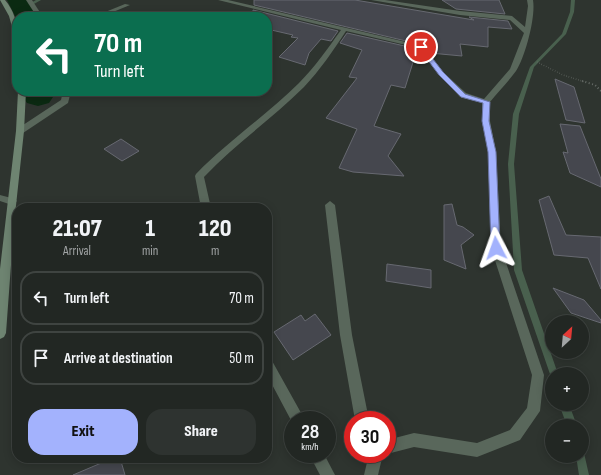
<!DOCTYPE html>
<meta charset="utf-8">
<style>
:root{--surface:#222723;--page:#2e3330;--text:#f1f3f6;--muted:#a2a5a6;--line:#3f4441;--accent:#a3b2fd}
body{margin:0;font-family:"Sofia Sans Condensed",sans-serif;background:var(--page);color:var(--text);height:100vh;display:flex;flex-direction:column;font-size:15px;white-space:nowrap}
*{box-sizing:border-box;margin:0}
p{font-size:13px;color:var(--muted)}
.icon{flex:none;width:22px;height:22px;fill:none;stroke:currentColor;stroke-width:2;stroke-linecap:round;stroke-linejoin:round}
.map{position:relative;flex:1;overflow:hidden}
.details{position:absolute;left:12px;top:203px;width:260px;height:260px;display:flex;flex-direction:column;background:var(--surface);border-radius:16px;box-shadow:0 2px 10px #0003,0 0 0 1px var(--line)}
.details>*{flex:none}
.hud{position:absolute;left:12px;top:12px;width:260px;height:84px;border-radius:16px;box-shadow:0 2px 10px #0003,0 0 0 1px var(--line);background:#0b6e4f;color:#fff;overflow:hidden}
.needle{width:26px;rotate:26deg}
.buttons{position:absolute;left:545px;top:315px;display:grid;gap:8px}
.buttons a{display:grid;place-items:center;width:44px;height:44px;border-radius:50%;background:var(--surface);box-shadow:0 2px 10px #0003,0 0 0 1px var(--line);font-size:20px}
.speed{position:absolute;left:284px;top:411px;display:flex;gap:8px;font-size:20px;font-weight:700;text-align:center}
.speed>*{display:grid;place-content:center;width:52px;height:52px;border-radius:50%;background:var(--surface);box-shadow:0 2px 10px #0003,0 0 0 1px var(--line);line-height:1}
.speed small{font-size:10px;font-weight:400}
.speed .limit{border:6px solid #d22;background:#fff;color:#111}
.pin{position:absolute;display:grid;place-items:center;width:34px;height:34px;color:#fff;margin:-17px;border:2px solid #fff;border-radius:50%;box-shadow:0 1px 4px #0007}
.me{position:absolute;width:44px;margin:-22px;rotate:356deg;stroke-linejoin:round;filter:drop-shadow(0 0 3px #0008)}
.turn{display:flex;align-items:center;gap:14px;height:84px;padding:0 16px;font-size:18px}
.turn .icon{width:52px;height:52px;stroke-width:2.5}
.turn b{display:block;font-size:28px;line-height:34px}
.eta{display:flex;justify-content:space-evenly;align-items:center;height:68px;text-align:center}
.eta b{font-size:24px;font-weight:800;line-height:28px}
.action{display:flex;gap:8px;margin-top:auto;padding:8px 16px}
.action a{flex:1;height:46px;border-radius:16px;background:var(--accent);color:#111;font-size:16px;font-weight:800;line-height:46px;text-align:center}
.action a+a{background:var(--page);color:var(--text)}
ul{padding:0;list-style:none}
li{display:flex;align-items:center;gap:12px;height:54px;margin:0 8px 6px;padding:0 8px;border:2px solid var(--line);border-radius:16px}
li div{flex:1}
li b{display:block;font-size:15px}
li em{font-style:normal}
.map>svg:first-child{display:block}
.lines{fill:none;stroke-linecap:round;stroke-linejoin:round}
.stream{fill:#49604e;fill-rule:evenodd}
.river{fill:#0b2a12;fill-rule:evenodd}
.building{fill:#45474e;stroke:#676971}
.path-far1{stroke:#676c68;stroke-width:1.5;stroke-dasharray:0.5 2;stroke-linecap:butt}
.path{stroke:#676c68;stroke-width:2;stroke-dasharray:1 2.5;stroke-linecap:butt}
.minor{fill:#59675b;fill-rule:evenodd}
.secondary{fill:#6e8471;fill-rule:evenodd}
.route{fill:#a3b2fd;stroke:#6a74a4}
</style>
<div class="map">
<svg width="601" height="475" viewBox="0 0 601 475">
<rect width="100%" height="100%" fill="#2e342f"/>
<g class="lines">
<g class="stream">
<polygon points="36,0 41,0 25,9 22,8"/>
<polygon points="571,0 575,0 574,12 566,34 534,67 519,114 514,164 522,270 558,374 552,374 552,378 550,374 514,270 508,164 513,114 530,67 562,34 570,12"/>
<polygon points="559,404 569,404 577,426 567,426"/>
<polygon points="582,452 584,453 589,475 579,475 576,456 582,456"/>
</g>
<g class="river">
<polygon points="7,0 30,0 37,10 39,17 17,17 17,20"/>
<polygon points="23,91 53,91 53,97 49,103 38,106 27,103 23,97"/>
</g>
</g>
<g class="building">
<polygon points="254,0 355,0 474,20 469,17 508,21 512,29 488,27 488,47 460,44 462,56 430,53 423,45 254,5"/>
<polygon points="442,0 499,0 505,14 456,9"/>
<polygon points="253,10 338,31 331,41 321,39 309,53 305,65 279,57 298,38 291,37 293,35 267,29 267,17 253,17"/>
<polygon points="347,33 418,49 421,53 417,52 417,60 414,59 405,88 391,85 374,126 401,134 388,156 404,176 353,172 339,168 357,129 326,118 357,78 349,77 362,50 340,43"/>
<polygon points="555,79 574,87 585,123 566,120"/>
<polygon points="560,124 580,126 601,179 601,187 570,173 563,152 568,153"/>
<polygon points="121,139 139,151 122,161 104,149"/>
<polygon points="549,196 566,235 601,237 601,289 588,258 554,255 539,200"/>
<polygon points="452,204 457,225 463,227 474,235 461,245 466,269 444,260 444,205"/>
<polygon points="387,264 431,270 431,288 386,281"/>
<polygon points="553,288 584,300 601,320 601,323 571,313"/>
<polygon points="315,314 331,335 293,360 274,332 301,315 305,321"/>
<polygon points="113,458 120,458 125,475 73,475"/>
</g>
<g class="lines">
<polyline class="path-far1" points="537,62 563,75 585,82"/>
<polyline class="path" points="582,81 595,85 601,91"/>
<g class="minor">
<polygon points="26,0 32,0 43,17 37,17"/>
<path d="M218,0H228L423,46L443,72L466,93L484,99L510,69L524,33L510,20L460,15L371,0H385L460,11L512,16L525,27L528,6L527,0H533C536,17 525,57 516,71C508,82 498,92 490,102V121L496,152L501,248L544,375L540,411L520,440L477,457L414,447L387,454V440L414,433L477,443L510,430L527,408L532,375L491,248L488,152L482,121V103L460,97L439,74L419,48L346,31C333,51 320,70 304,87C272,119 235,144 204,177L211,208H201L195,176L196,174C228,141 267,115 299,83C315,67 328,48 341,30Z"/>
<polygon points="125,4 130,5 101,17 93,17"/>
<polygon points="63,91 71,91 68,103 23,133 17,133 17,129 61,100"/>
<polygon points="0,195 15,199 17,201 12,205 0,201"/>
<polygon points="330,201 335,205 352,335 369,420 355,420 340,335 325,205"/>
<polygon points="267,357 271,359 305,420 293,420 293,424 267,375"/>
<polygon points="309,454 324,454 335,475 320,475"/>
<polygon points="369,454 383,454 378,475 364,475"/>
</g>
<g class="secondary">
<path d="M0,0H5C14,11 17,21 17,36L14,34L9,16Z"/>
<polygon points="18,91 26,91 24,131 14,224 6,333 4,337 0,339 0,269 16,131"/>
</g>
</g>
<polygon class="route" points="419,46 423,46 443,72 465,94 490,102 489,121 496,152 500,248 499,251 492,251 491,248 488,152 482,121 483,103 461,97 439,75 418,47"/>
</svg>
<div class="buttons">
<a><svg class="needle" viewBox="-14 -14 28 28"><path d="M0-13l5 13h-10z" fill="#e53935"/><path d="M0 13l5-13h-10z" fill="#a2a5a6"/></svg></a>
<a>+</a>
<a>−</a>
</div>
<div class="speed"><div>28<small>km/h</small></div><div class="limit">30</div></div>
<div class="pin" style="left:421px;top:47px;background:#d93025"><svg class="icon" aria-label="arrive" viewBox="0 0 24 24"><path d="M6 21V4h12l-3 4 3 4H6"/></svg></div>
<svg class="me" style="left:496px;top:248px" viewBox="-20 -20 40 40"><path d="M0-17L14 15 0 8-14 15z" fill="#a3b2fd" stroke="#fff" stroke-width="4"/></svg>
<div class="hud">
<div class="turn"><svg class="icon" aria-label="left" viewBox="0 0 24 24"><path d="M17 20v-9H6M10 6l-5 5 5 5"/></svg><div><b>70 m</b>Turn left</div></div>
</div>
<section class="details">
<div class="eta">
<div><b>21:07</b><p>Arrival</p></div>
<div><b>1</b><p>min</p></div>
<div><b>120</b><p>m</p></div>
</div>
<ul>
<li><svg class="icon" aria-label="left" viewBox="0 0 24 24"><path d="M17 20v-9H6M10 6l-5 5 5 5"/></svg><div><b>Turn left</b></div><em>70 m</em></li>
<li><svg class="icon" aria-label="arrive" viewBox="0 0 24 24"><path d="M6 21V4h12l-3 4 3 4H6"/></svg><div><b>Arrive at destination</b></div><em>50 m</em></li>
</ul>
<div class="action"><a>Exit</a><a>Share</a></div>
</section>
</div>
